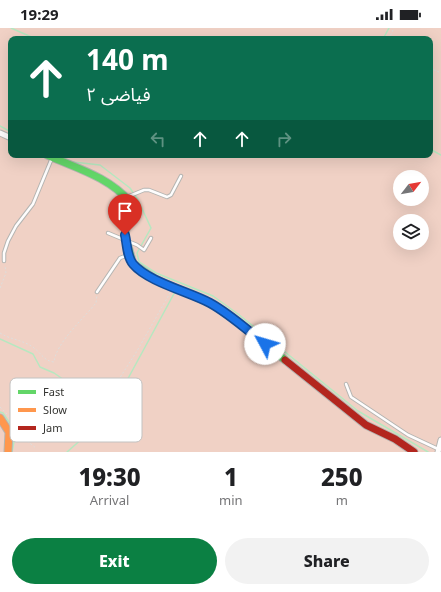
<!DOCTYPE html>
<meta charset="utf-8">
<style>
:root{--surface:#fff;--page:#f2f2f2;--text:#202124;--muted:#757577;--accent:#0b8043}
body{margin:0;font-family:"Noto Sans","Noto Sans Arabic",sans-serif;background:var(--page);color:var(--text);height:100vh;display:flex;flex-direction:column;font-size:15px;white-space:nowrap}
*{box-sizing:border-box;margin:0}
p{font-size:13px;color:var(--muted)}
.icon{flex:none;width:22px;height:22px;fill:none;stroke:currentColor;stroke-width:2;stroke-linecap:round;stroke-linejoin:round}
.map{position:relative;height:424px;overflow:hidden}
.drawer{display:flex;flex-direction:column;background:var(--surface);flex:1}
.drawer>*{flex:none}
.hud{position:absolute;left:8px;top:8px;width:425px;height:122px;border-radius:8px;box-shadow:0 4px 16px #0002;background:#0b6e4f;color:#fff;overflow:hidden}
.needle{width:26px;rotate:59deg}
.buttons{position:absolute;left:393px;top:142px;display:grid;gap:8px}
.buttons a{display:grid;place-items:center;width:36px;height:36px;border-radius:50%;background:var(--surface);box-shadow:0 4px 16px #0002;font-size:20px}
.pin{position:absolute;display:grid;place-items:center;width:34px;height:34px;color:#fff;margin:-41px -17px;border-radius:50% 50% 50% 0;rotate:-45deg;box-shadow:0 0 4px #0007}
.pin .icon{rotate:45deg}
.me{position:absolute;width:44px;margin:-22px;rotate:309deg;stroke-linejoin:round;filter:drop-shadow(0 0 3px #0008)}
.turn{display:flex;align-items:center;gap:14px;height:84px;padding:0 12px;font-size:18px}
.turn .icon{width:52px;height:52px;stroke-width:2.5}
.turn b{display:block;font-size:28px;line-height:34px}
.lanes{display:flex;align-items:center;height:38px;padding:0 12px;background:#0003;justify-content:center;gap:20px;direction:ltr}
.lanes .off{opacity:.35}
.eta{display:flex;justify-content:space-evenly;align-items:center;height:68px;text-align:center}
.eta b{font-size:24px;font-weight:800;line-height:28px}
.action{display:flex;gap:8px;margin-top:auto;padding:8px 12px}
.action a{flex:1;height:46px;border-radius:24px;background:var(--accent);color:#fff;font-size:16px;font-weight:800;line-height:46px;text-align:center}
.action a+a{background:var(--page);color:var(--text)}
.status{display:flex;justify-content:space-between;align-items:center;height:28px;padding:0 20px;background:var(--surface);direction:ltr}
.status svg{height:11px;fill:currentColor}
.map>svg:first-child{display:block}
.green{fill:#f0d1c5;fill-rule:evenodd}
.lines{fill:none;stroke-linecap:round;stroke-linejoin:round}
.stream{stroke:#b6e8c0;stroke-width:1.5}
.lane-casing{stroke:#b5b5b2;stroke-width:4.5}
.street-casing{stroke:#b5b5b2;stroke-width:7}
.fast-casing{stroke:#b5b5b2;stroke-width:9}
.slow-casing{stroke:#b5b5b2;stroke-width:9}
.jam-casing{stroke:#b5b5b2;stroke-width:9}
.path{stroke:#dededc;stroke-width:1;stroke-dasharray:2 2;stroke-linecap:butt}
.lane{stroke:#fefdfd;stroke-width:2.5}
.street{stroke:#fefdfd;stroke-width:5}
.fast{stroke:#63d668;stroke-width:7}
.slow{stroke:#ff974d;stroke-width:7}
.jam{stroke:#b3261e;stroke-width:7}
.route-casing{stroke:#114b97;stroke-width:10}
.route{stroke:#1a73e8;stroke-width:7}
.key{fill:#fff;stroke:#c2c2c1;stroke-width:1}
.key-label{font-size:11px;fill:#343431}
</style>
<div class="status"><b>19:29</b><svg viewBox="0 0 49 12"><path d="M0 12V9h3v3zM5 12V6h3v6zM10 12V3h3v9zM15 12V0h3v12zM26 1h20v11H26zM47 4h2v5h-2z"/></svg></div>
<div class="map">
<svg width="441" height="424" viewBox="0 0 441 424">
<rect width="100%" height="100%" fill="#f5f4f0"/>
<path class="green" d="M0,0H441V424H0ZM11,11H430V127H11ZM400,149H422V171H400ZM400,193H422V215H400Z"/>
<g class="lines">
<g class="stream">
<polyline points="11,0 36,11"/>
<polyline points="383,11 389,0"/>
<polyline points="0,98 11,104"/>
<polyline points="430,121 441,127"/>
<polyline points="58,127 64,130"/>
<polyline points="73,134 100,137 130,160 138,172 151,200 137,225 139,234 156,245 213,268 238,286 358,383 428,424"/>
<polyline points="0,311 33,326 40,339 54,345 73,358 95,361 118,369"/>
<path d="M0,384L3,385C15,403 17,402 12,424"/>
<polyline points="67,424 84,409 98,391 112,380 176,262"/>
</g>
<defs>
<g id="lane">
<polyline points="127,169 144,162 149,162 167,169 171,167 181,148"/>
<polyline points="108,205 137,217 144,222 151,210"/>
<polyline points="4,233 4,225 8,213 16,198 33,176 52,130"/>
<polyline points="97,264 120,230 128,227"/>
<polyline points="346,356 351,369 408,407 438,421"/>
</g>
<g id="street">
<polyline points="0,105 11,110"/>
<polyline points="438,424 441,412"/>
</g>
<path id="fast" d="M47,127C76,140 109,149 130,174L125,207L133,236L155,251L210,275L232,289L285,332"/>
<polyline id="slow" points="0,390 9,404 8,424"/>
<polyline id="jam" points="285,332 366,397 395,411 414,424"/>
</defs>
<use href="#lane" class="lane-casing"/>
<use href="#street" class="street-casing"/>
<use href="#fast" class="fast-casing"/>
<use href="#slow" class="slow-casing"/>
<use href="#jam" class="jam-casing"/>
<g class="path">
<polyline points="389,11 394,0"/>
<polyline points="430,40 441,45"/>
<polyline points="0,260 6,245 5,238"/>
<path d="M0,305C11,312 24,312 34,320C41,325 44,333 54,334C56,315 83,291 96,275L97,267"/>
<polyline points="114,359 137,323 170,265"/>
<polyline points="0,379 8,387 22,409 36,420"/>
</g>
<use href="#lane" class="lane"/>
<use href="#street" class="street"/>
<use href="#fast" class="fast"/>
<use href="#slow" class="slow"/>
<use href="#jam" class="jam"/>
</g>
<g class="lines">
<defs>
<path id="route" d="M125,207C127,216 127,229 133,236C148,254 190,264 210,275C230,286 247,302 265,316"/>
</defs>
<use href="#route" class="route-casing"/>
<use href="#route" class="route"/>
</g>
<rect x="10" y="350" width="132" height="64" rx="6" class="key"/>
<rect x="18" y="362" width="18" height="4" fill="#63d668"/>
<rect x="18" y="380" width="18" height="4" fill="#ff974d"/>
<rect x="18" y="398" width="18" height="4" fill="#b3261e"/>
<g class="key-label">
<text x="43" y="368">Fast</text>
<text x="43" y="386">Slow</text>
<text x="43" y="404">Jam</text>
</g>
</svg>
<div class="buttons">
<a><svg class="needle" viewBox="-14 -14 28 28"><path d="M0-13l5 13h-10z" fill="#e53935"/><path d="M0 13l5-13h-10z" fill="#757577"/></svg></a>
<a><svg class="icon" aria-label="layers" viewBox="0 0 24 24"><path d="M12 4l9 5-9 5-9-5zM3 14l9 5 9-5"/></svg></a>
</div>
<div class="pin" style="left:125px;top:207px;background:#d93025"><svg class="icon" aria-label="arrive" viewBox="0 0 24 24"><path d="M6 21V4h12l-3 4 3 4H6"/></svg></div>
<svg class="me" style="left:265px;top:316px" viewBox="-20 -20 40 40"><circle r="19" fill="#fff"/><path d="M0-13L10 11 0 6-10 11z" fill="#1a73e8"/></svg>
<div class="hud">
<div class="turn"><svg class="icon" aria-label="ahead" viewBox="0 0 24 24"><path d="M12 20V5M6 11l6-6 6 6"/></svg><div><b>140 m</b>فیاضی ۲</div></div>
<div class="lanes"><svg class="icon off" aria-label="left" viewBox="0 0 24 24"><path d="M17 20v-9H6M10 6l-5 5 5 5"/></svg><svg class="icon" aria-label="ahead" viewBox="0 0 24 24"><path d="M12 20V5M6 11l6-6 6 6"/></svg><svg class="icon" aria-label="ahead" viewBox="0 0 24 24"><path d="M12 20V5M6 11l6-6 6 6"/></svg><svg class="icon off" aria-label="right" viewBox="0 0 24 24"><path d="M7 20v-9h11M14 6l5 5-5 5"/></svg></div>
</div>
</div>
<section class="drawer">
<div class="eta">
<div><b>19:30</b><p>Arrival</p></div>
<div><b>1</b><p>min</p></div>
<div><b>250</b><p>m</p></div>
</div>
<div class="action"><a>Exit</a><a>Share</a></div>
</section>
